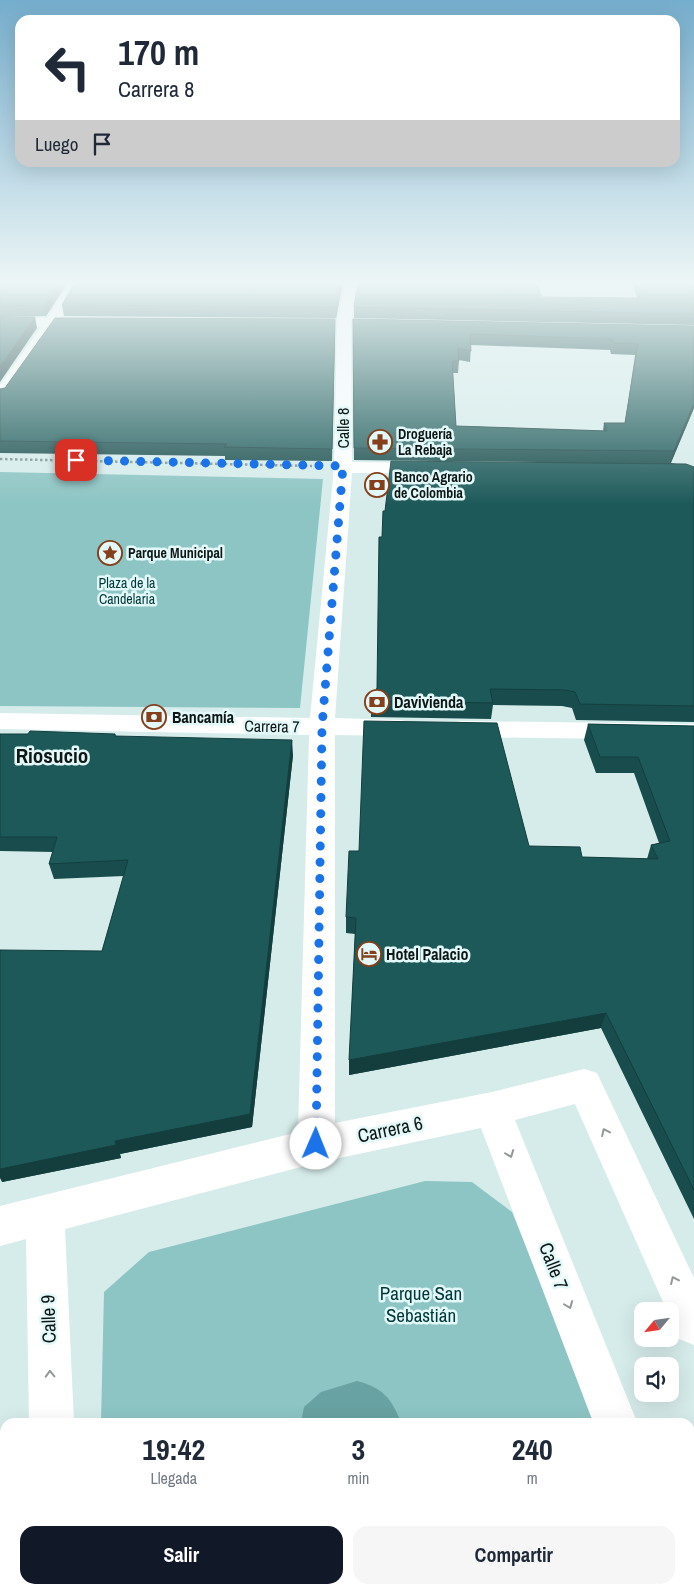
<!DOCTYPE html>
<html lang="es">
<meta charset="utf-8">
<style>
:root{--surface:#fff;--page:#f6f6f7;--text:#1f2937;--muted:#747a83;--accent:#111827}
body{margin:0;font-family:"Archivo Narrow",sans-serif;background:var(--page);color:var(--text);height:100vh;display:flex;flex-direction:column;font-size:19px;white-space:nowrap}
*{box-sizing:border-box;margin:0}
p{font-size:16px;color:var(--muted)}
.icon{flex:none;width:28px;height:28px;fill:none;stroke:currentColor;stroke-width:2;stroke-linecap:round;stroke-linejoin:round}
.map{position:relative;flex:1;overflow:hidden}
.details{position:absolute;left:0px;top:1418px;width:695px;height:176px;display:flex;flex-direction:column;background:var(--surface);border-radius:15px 15px 0 0;box-shadow:0 5px 20px #0002}
.details>*{flex:none}
.banner{position:absolute;left:15px;top:15px;width:665px;height:152px;border-radius:15px;box-shadow:0 5px 20px #0002;background:#fff;color:var(--text);overflow:hidden}
.needle{width:32px;rotate:241deg}
.fabs{position:absolute;left:634px;top:1302px;display:grid;gap:10px}
.fabs a{display:grid;place-items:center;width:45px;height:45px;border-radius:10px;background:var(--surface);box-shadow:0 5px 20px #0002;font-size:25px}
.pin{position:absolute;display:grid;place-items:center;width:42px;height:42px;color:#fff;margin:-21px;border-radius:10px;box-shadow:0 2px 8px #0006}
.me{position:absolute;width:55px;margin:-28px;rotate:1deg;stroke-linejoin:round;filter:drop-shadow(0 0 4px #0008)}
.turn{display:flex;align-items:center;gap:18px;height:105px;padding:0 20px;font-size:22px}
.turn .icon{width:65px;height:65px;stroke-width:2.5}
.turn b{display:block;font-size:35px;line-height:42px}
.then{display:flex;align-items:center;height:48px;padding:0 20px;background:#0003;gap:10px;font-size:19px}
.eta{display:flex;justify-content:space-evenly;align-items:center;height:85px;text-align:center}
.eta b{font-size:30px;font-weight:700;line-height:35px}
.action{display:flex;gap:10px;margin-top:auto;padding:10px 20px}
.action a{flex:1;height:58px;border-radius:15px;background:var(--accent);color:#fff;font-size:20px;font-weight:700;line-height:58px;text-align:center}
.action a+a{background:var(--page);color:var(--text)}
.map>svg:first-child{display:block}
.green{fill:#8dc5c4}
.water{fill:#69a2a2}
.lines{fill:none;stroke-linecap:round;stroke-linejoin:round}
.path{stroke:#819190;stroke-width:2.5;stroke-dasharray:2.5 2.5;stroke-linecap:butt}
.minor{fill:#fff;fill-rule:evenodd}
.wall{fill:#194d4d;fill-rule:evenodd}
.shaded-wall{fill:#143e3e}
.building{fill:#1d5959;stroke:#143e3e;fill-rule:evenodd}
.oneway{stroke:#939796}
.route{stroke:#1a73e8;stroke-width:9;stroke-dasharray:0 16.2}
.labels{text-anchor:middle;dominant-baseline:central;stroke-width:5;stroke-linejoin:round;paint-order:stroke}
.far-poi-label{font-size:14px;font-weight:bold;fill:#0f1716;stroke:#e3f9f9;text-anchor:start}
.far-park-label{font-size:14px;fill:#003839;stroke:#e3f9f9}
.street-label{font-size:16px;fill:#0f1716;stroke:#e3f9f9}
.poi-label{font-size:16px;font-weight:bold;fill:#0f1716;stroke:#e3f9f9;text-anchor:start}
.near-street-label{font-size:19px;fill:#0f1716;stroke:#e3f9f9}
.near-park-label{font-size:19px;fill:#003839;stroke:#e3f9f9}
.district-label{font-size:21px;font-weight:bold;fill:#0f1716;stroke:#e3f9f9}
</style>
<div class="map">
<svg width="694" height="1593" viewBox="0 0 694 1593">
<rect width="100%" height="100%" fill="#d6eceb"/>
<g class="green">
<polygon points="0,472 323,479 300,708 0,706"/>
<polygon points="425,1181 472,1182 512,1212 596,1422 101,1422 104,1292 149,1252"/>
<polygon points="114,1589 663,1589 665,1593 114,1593"/>
</g>
<path class="water" d="M357,1381C383,1388 391,1398 401,1422H301L304,1407L321,1392Z"/>
<g class="lines">
<polyline class="path" points="0,459 312,466"/>
<g class="minor">
<polygon points="69,282 81,282 61,318 88,319 95,323 88,327 55,327 6,399 0,401 0,385 41,327 0,326 0,318 47,318"/>
<polygon points="345,282 357,282 351,324 352,462 428,463 434,464 437,468 434,472 428,473 352,473 335,718 401,720 410,722 414,728 410,734 401,736 335,735 335,1123 492,1092 584,1069 597,1073 694,1278 694,1345 679,1339 670,1319 670,1311 667,1311 575,1104 515,1120 637,1422 593,1422 481,1128 316,1163 65,1229 74,1422 29,1422 26,1239 0,1246 0,1206 298,1132 309,735 0,729 0,713 310,718 334,467 337,324"/>
<polygon points="461,721 694,724 694,740 461,737 452,735 448,729 452,723"/>
<polygon points="690,1568 694,1569 694,1593 657,1593 656,1589 690,1589"/>
<polygon points="31,1589 81,1589 82,1593 32,1593"/>
</g>
</g>
<g class="wall">
<polygon points="0,282 68,282 46,316 0,317"/>
<polygon points="75,282 343,282 336,318 64,316 62,305"/>
<polygon points="632,282 694,282 694,325 354,318 354,307 542,297 637,298"/>
<path d="M353,319L694,326V408L671,463L694,467V722L576,720L572,708L562,706L493,705L491,719L371,717V701L377,688L382,537L385,511L540,462L354,460ZM471,345L610,350L611,354L635,355L625,423H604L603,431L456,426L453,373H458L459,360L470,362Z"/>
<polygon points="335,330 332,461 225,460 225,456 0,453 0,389"/>
<polygon points="588,724 694,726 694,1219 601,1028 349,1075 355,934 346,933 346,917 529,846 582,857 647,859 651,845 659,843 634,773 596,773 584,740"/>
<polygon points="0,734 115,734 116,736 293,755 252,1127 120,1154 121,1158 2,1182 102,951 124,876 54,879 49,864 53,852 0,851"/>
</g>
<g class="shaded-wall">
<polygon points="59,282 68,282 46,316 44,305"/>
<polygon points="341,282 343,282 336,318 336,307"/>
<polygon points="35,317 37,328 0,382 0,366"/>
<polygon points="694,403 694,408 670,464 674,451"/>
<polygon points="292,740 293,755 252,1127 120,1154 121,1158 2,1182 0,1178 0,1169"/>
<polygon points="606,1013 601,1028 349,1075 349,1060"/>
<polygon points="341,1589 350,1589 343,1593 334,1593"/>
</g>
<g class="building">
<polygon points="0,282 59,282 44,305 0,306"/>
<polygon points="75,282 341,282 336,307 62,305"/>
<polygon points="358,282 536,282 542,297 642,298 637,282 694,282 694,314 354,307"/>
<polygon points="0,317 35,317 0,366"/>
<polygon points="55,318 335,319 332,449 224,447 227,444 0,441 0,389 5,388"/>
<path d="M353,319L694,326V403L674,451L354,448ZM470,334L612,339L613,343L638,344L625,423H604L607,431L456,426L452,361H459L458,348L471,351Z"/>
<polygon points="391,461 686,464 694,467 694,706 580,704 575,692 565,690 490,689 493,703 371,701 377,688 379,537 382,537 383,511 385,511"/>
<polygon points="364,721 497,723 529,846 580,847 582,857 658,859 651,845 670,841 638,757 600,757 588,724 694,726 694,1190 606,1013 349,1060 356,918 346,917 349,851 359,851"/>
<polygon points="30,731 115,734 115,736 292,740 250,1114 115,1141 116,1145 0,1169 0,950 102,951 128,860 49,864 57,837 0,837 0,734 28,734"/>
<polygon points="333,1589 341,1589 334,1593"/>
</g>
<defs><path id="oneway-chevron" d="M-2-3.5L2.5 0L-2 3.5" fill="none" stroke-width="1.6" stroke-linecap="round" stroke-linejoin="round" transform="scale(1.25)"/></defs>
<g class="oneway">
<use href="#oneway-chevron" transform="translate(605 1132) rotate(-115)"/>
<use href="#oneway-chevron" transform="translate(510 1154) rotate(69)"/>
<use href="#oneway-chevron" transform="translate(674 1280) rotate(-115)"/>
<use href="#oneway-chevron" transform="translate(569 1305) rotate(69)"/>
<use href="#oneway-chevron" transform="translate(50 1374) rotate(-92)"/>
</g>
<linearGradient id="sky" x2="0" y2="1"><stop stop-color="#75adcc"/><stop offset="0.56" stop-color="#edf6f6"/><stop offset="1" stop-color="#edf6f6" stop-opacity="0"/></linearGradient>
<rect width="694" height="505" fill="url(#sky)"/>
<g class="lines">
<polyline class="route" points="76,460 343,466 322,727 316,1144"/>
</g>
<defs>
<symbol id="pharmacy-ring" viewBox="-11 -11 22 22"><circle r="9.5" fill="#e3f9f9" stroke="#853f1b" stroke-width="1.5"/><path d="M-2-6h4v4h4v4h-4v4h-4v-4h-4v-4h4Z" fill="#853f1b"/></symbol>
<symbol id="bank-ring" viewBox="-11 -11 22 22"><circle r="9.5" fill="#e3f9f9" stroke="#853f1b" stroke-width="1.5"/><path d="M-6-4H6V4H-6ZM0-2.3a2.3 2.3 0 1 0 0 4.6a2.3 2.3 0 1 0 0-4.6Z" fill="#853f1b"/></symbol>
<symbol id="sight-ring" viewBox="-11 -11 22 22"><circle r="9.5" fill="#e3f9f9" stroke="#853f1b" stroke-width="1.5"/><path d="M0-6L1.8-2.2L6-1.7L2.9 1.2L3.7 5.4L0 3.3L-3.7 5.4L-2.9 1.2L-6-1.7L-1.8-2.2Z" fill="#853f1b"/></symbol>
<symbol id="hotel-ring" viewBox="-11 -11 22 22"><circle r="9.5" fill="#e3f9f9" stroke="#853f1b" stroke-width="1.5"/><path d="M-6-4.5h1.5V1H6V5H4.5V3h-9V5H-6ZM-4 0a1.8 1.8 0 1 1 3.6 0ZM.5 0V-2.5h3Q6-2.5 6 0Z" fill="#853f1b"/></symbol>
</defs>
<g fill-rule="evenodd">
<use href="#pharmacy-ring" x="366" y="428" width="28" height="28"/>
<use href="#bank-ring" x="363" y="471" width="28" height="28"/>
<use href="#sight-ring" x="96" y="539" width="28" height="28"/>
<use href="#bank-ring" x="363" y="688" width="28" height="28"/>
<use href="#bank-ring" x="140" y="703" width="28" height="28"/>
<use href="#hotel-ring" x="355" y="940" width="28" height="28"/>
</g>
<g class="labels">
<g class="far-poi-label">
<text x="398" y="434">Droguería<tspan x="398" dy="16">La Rebaja</tspan></text>
<text x="394" y="477">Banco Agrario<tspan x="394" dy="16">de Colombia</tspan></text>
<text x="128" y="553">Parque Municipal</text>
</g>
<g class="far-park-label">
<text x="127" y="583">Plaza de la<tspan x="127" dy="16">Candelaria</tspan></text>
</g>
<g class="street-label">
<text transform="translate(343 428) rotate(-90)">Calle 8</text>
<text transform="translate(272 726) rotate(1)">Carrera 7</text>
</g>
<g class="poi-label">
<text x="394" y="702">Davivienda</text>
<text x="172" y="717">Bancamía</text>
<text x="386" y="954">Hotel Palacio</text>
</g>
<g class="near-street-label">
<text transform="translate(390 1129) rotate(-12)">Carrera 6</text>
<text transform="translate(554 1266) rotate(69)">Calle 7</text>
<text transform="translate(48 1319) rotate(-92)">Calle 9</text>
</g>
<g class="near-park-label">
<text x="421" y="1293">Parque San<tspan x="421" dy="22">Sebastián</tspan></text>
</g>
<g class="district-label">
<text x="52" y="755">Riosucio</text>
</g>
</g>
</svg>
<div class="fabs">
<a><svg class="needle" viewBox="-14 -14 28 28"><path d="M0-13l5 13h-10z" fill="#e53935"/><path d="M0 13l5-13h-10z" fill="#747a83"/></svg></a>
<a><svg class="icon" aria-label="sound" viewBox="0 0 24 24"><path d="M4 9h4l5-4v14l-5-4H4zM17 9q2 3 0 6"/></svg></a>
</div>
<div class="pin" style="left:76px;top:460px;background:#d93025"><svg class="icon" aria-label="arrive" viewBox="0 0 24 24"><path d="M6 21V4h12l-3 4 3 4H6"/></svg></div>
<svg class="me" style="left:316px;top:1144px" viewBox="-20 -20 40 40"><circle r="19" fill="#fff"/><path d="M0-13L10 11 0 6-10 11z" fill="#1a73e8"/></svg>
<div class="banner">
<div class="turn"><svg class="icon" aria-label="left" viewBox="0 0 24 24"><path d="M17 20v-9H6M10 6l-5 5 5 5"/></svg><div><b>170 m</b>Carrera 8</div></div>
<div class="then">Luego<svg class="icon" aria-label="arrive" viewBox="0 0 24 24"><path d="M6 21V4h12l-3 4 3 4H6"/></svg></div>
</div>
<section class="details">
<div class="eta">
<div><b>19:42</b><p>Llegada</p></div>
<div><b>3</b><p>min</p></div>
<div><b>240</b><p>m</p></div>
</div>
<div class="action"><a>Salir</a><a>Compartir</a></div>
</section>
</div>
